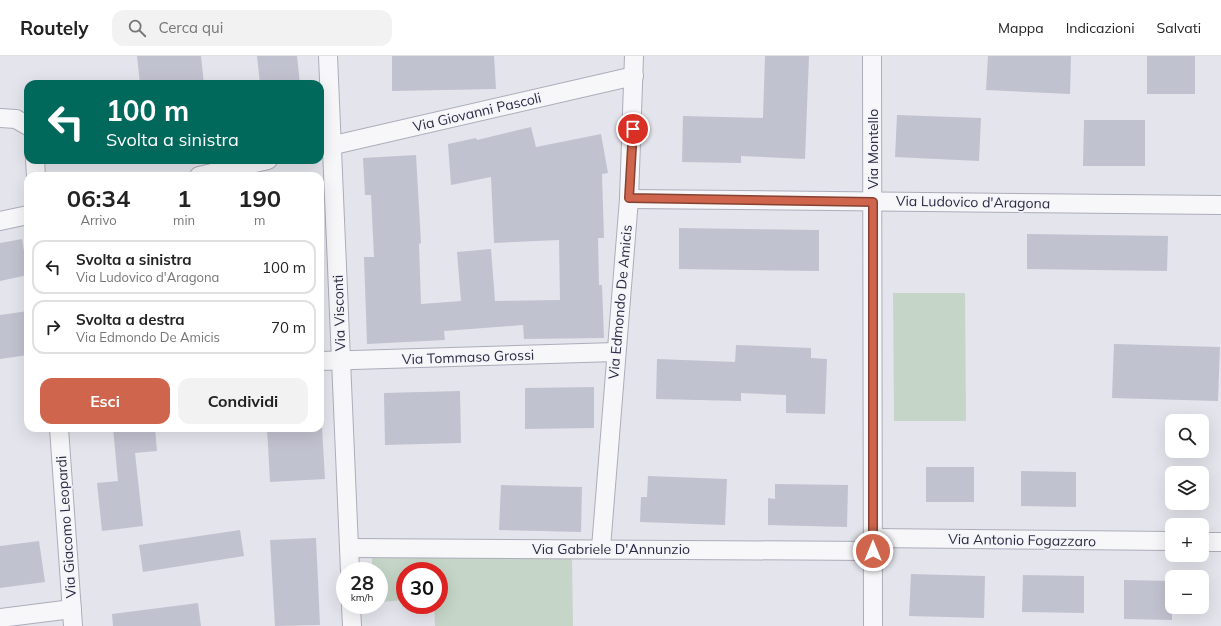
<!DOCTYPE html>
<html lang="it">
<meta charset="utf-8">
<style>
:root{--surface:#fff;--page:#f2f2f2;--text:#222;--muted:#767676;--line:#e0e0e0;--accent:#ce654c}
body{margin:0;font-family:Mulish,sans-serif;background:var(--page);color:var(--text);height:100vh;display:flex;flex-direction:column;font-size:15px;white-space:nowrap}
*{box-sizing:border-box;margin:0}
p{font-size:13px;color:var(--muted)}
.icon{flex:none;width:22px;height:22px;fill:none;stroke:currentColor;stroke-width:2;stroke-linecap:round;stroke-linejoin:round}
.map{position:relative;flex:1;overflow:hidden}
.drawer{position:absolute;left:24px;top:116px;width:300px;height:260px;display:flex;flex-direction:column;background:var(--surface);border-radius:12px;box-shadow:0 4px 16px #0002}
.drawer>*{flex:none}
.banner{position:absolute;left:24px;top:24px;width:300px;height:84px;border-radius:12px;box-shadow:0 4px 16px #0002;background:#00695c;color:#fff;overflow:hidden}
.buttons{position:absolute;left:1165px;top:358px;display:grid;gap:8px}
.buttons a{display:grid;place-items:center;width:44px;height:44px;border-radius:8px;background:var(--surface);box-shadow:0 4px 16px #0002;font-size:20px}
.speed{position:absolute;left:336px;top:506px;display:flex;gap:8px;font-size:20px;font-weight:700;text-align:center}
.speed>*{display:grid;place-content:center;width:52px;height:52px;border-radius:50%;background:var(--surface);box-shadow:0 4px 16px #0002;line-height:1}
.speed small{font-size:10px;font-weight:400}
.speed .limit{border:6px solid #d22;background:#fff;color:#111}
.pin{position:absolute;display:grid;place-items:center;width:34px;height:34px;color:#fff;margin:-17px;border:2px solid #fff;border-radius:50%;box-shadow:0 1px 4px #0007}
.me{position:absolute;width:44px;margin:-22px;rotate:0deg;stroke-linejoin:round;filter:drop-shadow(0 0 3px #0008)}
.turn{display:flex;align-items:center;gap:14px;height:84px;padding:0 16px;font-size:18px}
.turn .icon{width:52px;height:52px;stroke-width:2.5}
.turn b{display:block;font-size:28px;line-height:34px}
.eta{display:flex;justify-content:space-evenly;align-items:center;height:68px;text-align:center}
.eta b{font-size:24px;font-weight:700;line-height:28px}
.button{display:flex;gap:8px;margin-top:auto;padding:8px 16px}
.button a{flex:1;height:46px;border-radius:12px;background:var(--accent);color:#fff;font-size:16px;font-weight:700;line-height:46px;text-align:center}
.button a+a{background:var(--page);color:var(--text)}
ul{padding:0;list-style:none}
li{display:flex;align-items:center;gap:12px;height:54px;margin:0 8px 6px;padding:0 8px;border:2px solid var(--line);border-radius:12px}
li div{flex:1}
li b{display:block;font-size:15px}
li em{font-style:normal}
header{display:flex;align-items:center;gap:24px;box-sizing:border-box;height:56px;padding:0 20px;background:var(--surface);border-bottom:1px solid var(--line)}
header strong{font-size:19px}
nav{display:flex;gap:22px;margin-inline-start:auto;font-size:14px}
.search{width:280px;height:36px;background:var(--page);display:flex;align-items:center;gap:10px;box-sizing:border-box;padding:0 14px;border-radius:12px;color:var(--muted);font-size:15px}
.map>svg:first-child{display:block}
.green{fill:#c5d5c7}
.building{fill:#c1c2cf}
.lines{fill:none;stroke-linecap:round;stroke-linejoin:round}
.street-casing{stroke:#acadba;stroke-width:20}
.street{stroke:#f7f7fa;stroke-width:18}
.route-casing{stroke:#864231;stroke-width:10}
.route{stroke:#ce654c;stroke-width:7}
.labels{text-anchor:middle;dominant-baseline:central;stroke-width:3.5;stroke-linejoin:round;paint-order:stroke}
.street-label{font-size:14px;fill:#2b2c44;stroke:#f4f4f9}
</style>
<header>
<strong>Routely</strong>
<div class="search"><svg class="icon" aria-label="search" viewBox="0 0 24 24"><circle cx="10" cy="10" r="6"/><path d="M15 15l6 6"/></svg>Cerca qui</div>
<nav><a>Mappa</a><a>Indicazioni</a><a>Salvati</a></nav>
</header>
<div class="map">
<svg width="1221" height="570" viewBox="0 0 1221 570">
<rect width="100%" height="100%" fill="#e4e4ec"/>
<g class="green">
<polygon points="893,237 965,237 966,365 894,365"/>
<polygon points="434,500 572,502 573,570 435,570 434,549 439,549 439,515 405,515 405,544 379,546 379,515 372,515 372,501"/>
</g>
<g class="building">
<polygon points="137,0 201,0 204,28 140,28"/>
<polygon points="257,0 297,0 300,28 260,28"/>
<polygon points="392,0 494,0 496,33 392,35"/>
<polygon points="765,0 809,0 805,103 741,100 741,107 682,106 683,60 763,62"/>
<polygon points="988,0 1071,0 1070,38 986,34"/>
<rect x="1147" y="0" width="48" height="38"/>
<polygon points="897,59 981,62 979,105 895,101"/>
<polygon points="1084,64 1145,64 1145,110 1083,110"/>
<polygon points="531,71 536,91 601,78 608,117 602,118 604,182 598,182 599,229 602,229 604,282 524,283 523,269 444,275 445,284 367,288 364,201 374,201 371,139 365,139 363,102 416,99 421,187 419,188 421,248 461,245 457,196 491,193 495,245 560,244 559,184 494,187 491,121 451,129 448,88 476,82 477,84"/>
<polygon points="679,172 819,174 819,215 679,213"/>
<polygon points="1027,178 1168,180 1167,215 1027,213"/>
<polygon points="22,183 28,219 0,225 0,187"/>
<polygon points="28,255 28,299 0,303 0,259"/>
<polygon points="1114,288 1220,291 1218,345 1112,342"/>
<polygon points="736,289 811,292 811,302 827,303 825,358 786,357 786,339 741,337 741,345 656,343 657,303 735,306"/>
<polygon points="594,331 594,372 525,373 525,332"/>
<polygon points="460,335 461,387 385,389 384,337"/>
<polygon points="113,372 155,372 157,395 135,397 143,470 102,475 97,427 118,425"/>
<polygon points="267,372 322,372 325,423 270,426"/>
<rect x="926" y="411" width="48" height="35"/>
<polygon points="1021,415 1076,416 1076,451 1021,450"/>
<polygon points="648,420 727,423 725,469 640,466 641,441 647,441"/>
<polygon points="775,428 848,429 847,471 768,469 768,442 775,443"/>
<polygon points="501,429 582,431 581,476 499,474"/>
<polygon points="240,474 244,500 143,516 139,489"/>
<polygon points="316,482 320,569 275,570 270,484"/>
<polygon points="39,485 45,526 0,532 0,490"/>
<polygon points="911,518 985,520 984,562 909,560"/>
<polygon points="1023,519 1084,520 1084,557 1022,556"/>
<polygon points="1124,524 1172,525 1172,564 1124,563"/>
<polygon points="198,547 201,570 113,570 112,558"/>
</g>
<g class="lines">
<defs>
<g id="street">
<polyline points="328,0 350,515"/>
<polyline points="872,0 873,570"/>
<polyline points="0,62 16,63 28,70"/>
<polyline points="321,92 634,20"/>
<polyline points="35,104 36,120"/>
<polyline points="199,120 268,104"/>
<polyline points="629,143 1221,149"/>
<polyline points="0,165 28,159"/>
<polyline points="320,305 616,296"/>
<polyline points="59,372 73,570"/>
<polyline points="873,482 1172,485"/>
<polyline points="1202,486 1221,486"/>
<polyline points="349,492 873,495"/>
<polyline points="601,492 629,143 634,0"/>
<polyline points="351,549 352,570"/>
<polyline points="0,562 72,553"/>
</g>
</defs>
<use href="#street" class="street-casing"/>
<use href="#street" class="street"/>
</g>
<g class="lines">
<defs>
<polyline id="route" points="633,73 629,142 873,146 873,495"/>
</defs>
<use href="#route" class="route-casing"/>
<use href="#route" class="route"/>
</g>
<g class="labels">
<g class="street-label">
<text transform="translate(477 56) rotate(-13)">Via Giovanni Pascoli</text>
<text transform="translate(873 93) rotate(-90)">Via Montello</text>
<text transform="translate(973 146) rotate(1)">Via Ludovico d'Aragona</text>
<text transform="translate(620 246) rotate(-85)">Via Edmondo De Amicis</text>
<text transform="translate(339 257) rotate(-92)">Via Visconti</text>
<text transform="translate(468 301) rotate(-2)">Via Tommaso Grossi</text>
<text transform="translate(66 471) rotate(-94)">Via Giacomo Leopardi</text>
<text transform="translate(1022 484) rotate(1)">Via Antonio Fogazzaro</text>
<text x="611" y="493">Via Gabriele D'Annunzio</text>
</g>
</g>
</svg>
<div class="buttons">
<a><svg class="icon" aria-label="search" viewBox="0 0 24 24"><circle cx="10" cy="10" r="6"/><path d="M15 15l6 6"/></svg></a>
<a><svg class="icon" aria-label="layers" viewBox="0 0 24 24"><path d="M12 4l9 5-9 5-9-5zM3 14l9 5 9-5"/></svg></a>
<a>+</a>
<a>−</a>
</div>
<div class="speed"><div>28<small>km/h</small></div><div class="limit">30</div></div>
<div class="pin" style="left:633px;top:73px;background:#d93025"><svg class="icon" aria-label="arrive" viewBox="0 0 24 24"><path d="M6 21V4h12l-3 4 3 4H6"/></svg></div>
<svg class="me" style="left:873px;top:495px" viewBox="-20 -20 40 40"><circle r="17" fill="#ce654c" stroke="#fff" stroke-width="3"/><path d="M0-11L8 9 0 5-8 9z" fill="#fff"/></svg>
<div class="banner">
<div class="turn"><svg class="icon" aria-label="left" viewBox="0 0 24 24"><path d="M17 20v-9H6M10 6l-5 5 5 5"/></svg><div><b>100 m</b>Svolta a sinistra</div></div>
</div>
<section class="drawer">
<div class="eta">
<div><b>06:34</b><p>Arrivo</p></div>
<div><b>1</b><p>min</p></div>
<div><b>190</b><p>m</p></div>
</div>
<ul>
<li><svg class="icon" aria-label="left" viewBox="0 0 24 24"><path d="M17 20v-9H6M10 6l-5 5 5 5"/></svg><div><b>Svolta a sinistra</b><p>Via Ludovico d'Aragona</p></div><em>100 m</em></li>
<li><svg class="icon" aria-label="right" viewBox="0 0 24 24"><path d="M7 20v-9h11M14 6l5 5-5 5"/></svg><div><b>Svolta a destra</b><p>Via Edmondo De Amicis</p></div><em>70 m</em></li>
</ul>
<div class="button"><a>Esci</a><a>Condividi</a></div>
</section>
</div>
